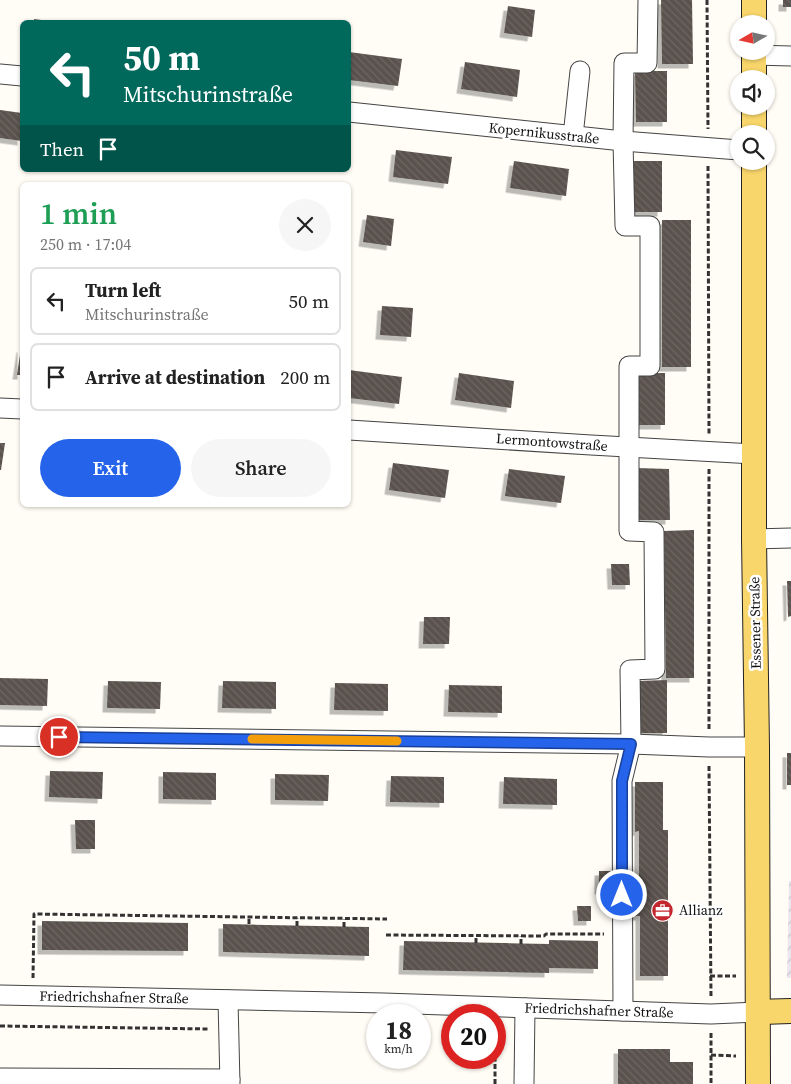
<!DOCTYPE html>
<meta charset="utf-8">
<style>
:root{--surface:#fff;--page:#f6f6f6;--text:#222;--muted:#767676;--line:#e0e0e0;--accent:#2563eb}
body{margin:0;font-family:"Source Serif 4",serif;background:var(--page);color:var(--text);height:100vh;display:flex;flex-direction:column;font-size:19px;white-space:nowrap}
*{box-sizing:border-box;margin:0}
p{font-size:16px;color:var(--muted)}
.icon{flex:none;width:28px;height:28px;fill:none;stroke:currentColor;stroke-width:2;stroke-linecap:round;stroke-linejoin:round}
.map{position:relative;flex:1;overflow:hidden}
.panel{position:absolute;left:20px;top:182px;width:331px;height:325px;display:flex;flex-direction:column;background:var(--surface);border-radius:8px;box-shadow:0 1px 4px #0004}
.panel>*{flex:none}
.banner{position:absolute;left:20px;top:20px;width:331px;height:152px;border-radius:8px;box-shadow:0 1px 4px #0004;background:#00695c;color:#fff;overflow:hidden}
.needle{width:32px;rotate:261deg}
.tools{position:absolute;left:730px;top:15px;display:grid;gap:10px}
.tools a{display:grid;place-items:center;width:45px;height:45px;border-radius:50%;background:var(--surface);box-shadow:0 1px 4px #0004;font-size:25px}
.speed{position:absolute;left:366px;top:1004px;display:flex;gap:10px;font-size:25px;font-weight:700;text-align:center}
.speed>*{display:grid;place-content:center;width:65px;height:65px;border-radius:50%;background:var(--surface);box-shadow:0 1px 4px #0004;line-height:1}
.speed small{font-size:12px;font-weight:400}
.speed .limit{border:8px solid #d22;background:#fff;color:#111}
.pin{position:absolute;display:grid;place-items:center;width:42px;height:42px;color:#fff;margin:-21px;border:2px solid #fff;border-radius:50%;box-shadow:0 1px 5px #0007}
.me{position:absolute;width:55px;margin:-28px;rotate:0deg;stroke-linejoin:round;filter:drop-shadow(0 0 4px #0008)}
.turn{display:flex;align-items:center;gap:18px;height:105px;padding:0 20px;font-size:22px}
.turn .icon{width:65px;height:65px;stroke-width:2.5}
.turn b{display:block;font-size:35px;line-height:42px}
.then{display:flex;align-items:center;height:48px;padding:0 20px;background:#0003;gap:10px;font-size:19px}
.round{display:grid;place-items:center;flex:none;width:52px;height:52px;border-radius:26px;background:var(--page)}
.overview{display:flex;align-items:center;justify-content:space-between;height:85px;padding:0 20px}
h1{font-size:30px;font-weight:600;line-height:38px;color:#1e9e55}
.action{display:flex;gap:10px;margin-top:auto;padding:10px 20px}
.action a{flex:1;height:58px;border-radius:30px;background:var(--accent);color:#fff;font-size:20px;font-weight:600;line-height:58px;text-align:center}
.action a+a{background:var(--page);color:var(--text)}
ul{padding:0;list-style:none}
li{display:flex;align-items:center;gap:15px;height:68px;margin:0 10px 8px;padding:0 10px;border:2px solid var(--line);border-radius:8px}
li div{flex:1}
li b{display:block;font-size:19px}
li em{font-style:normal}
.map>svg:first-child{display:block}
.industrial{fill:url(#industrial-furrows)}
.building{fill:url(#building-back-hatch);filter:url(#shadow)}
.lines{fill:none;stroke-linecap:round;stroke-linejoin:round}
.minor-casing{stroke:#444;stroke-width:21}
.major-casing{stroke:#222;stroke-width:26}
.path{stroke:#333;stroke-width:3;stroke-dasharray:5 2.5;stroke-linecap:butt}
.minor{stroke:#fff;stroke-width:19}
.major{stroke:#f9d66b;stroke-width:24}
.route-casing{stroke:#184099;stroke-width:12}
.route{stroke:#2563eb;stroke-width:9}
.slow{stroke:#f59e0b;stroke-width:9}
.labels{text-anchor:middle;dominant-baseline:central;stroke-width:5;stroke-linejoin:round;paint-order:stroke}
.street-label{font-size:14px;fill:#111;stroke:#fff}
.poi-label{font-size:14px;fill:#111;stroke:#fff;text-anchor:start}
</style>
<div class="map">
<svg width="791" height="1084" viewBox="0 0 791 1084">
<defs>
<pattern id="industrial-furrows" width="10" height="10" patternUnits="userSpaceOnUse" patternTransform="scale(1.25)"><rect width="10" height="10" fill="#eee6ef"/><path d="M-1 1l2-2M0 10L10 0M9 11l2-2" fill="none" stroke="#cbc4cc"/></pattern>
<pattern id="building-back-hatch" width="6" height="6" patternUnits="userSpaceOnUse" patternTransform="scale(1.25)"><rect width="6" height="6" fill="#5a524d"/><path d="M-1 5l2 2M0 0l6 6M5-1l2 2" fill="none" stroke="#6d6662"/></pattern>
<filter id="shadow"><feDropShadow dx="-4.5" dy="4.5" stdDeviation="0" flood-color="#0004"/></filter>
</defs>
<rect width="100%" height="100%" fill="#fffdf5"/>
<polygon class="industrial" points="789,881 791,881 791,978 787,978"/>
<g class="building">
<polygon points="661,0 692,0 693,64 662,64"/>
<rect x="783" y="0" width="8" height="7"/>
<polygon points="508,6 535,10 532,37 504,33"/>
<polygon points="34,19 49,21 49,22 34,22"/>
<polygon points="349,52 402,59 398,86 349,80"/>
<polygon points="465,62 520,70 517,97 461,89"/>
<polygon points="635,71 667,71 667,122 636,122"/>
<polygon points="0,110 22,113 22,141 0,138"/>
<polygon points="396,150 452,157 448,184 393,177"/>
<polygon points="514,161 569,169 566,196 510,188"/>
<rect x="634" y="161" width="28" height="51"/>
<polygon points="367,215 394,219 391,246 363,242"/>
<rect x="662" y="220" width="29" height="147"/>
<polygon points="382,306 413,308 411,337 380,335"/>
<polygon points="21,348 22,348 22,375 17,375"/>
<polygon points="349,370 402,377 399,404 349,398"/>
<polygon points="459,373 514,381 511,408 455,400"/>
<rect x="635" y="373" width="30" height="52"/>
<polygon points="0,443 5,443 1,470 0,470"/>
<polygon points="393,463 449,470 445,498 389,490"/>
<polygon points="637,468 669,469 670,520 638,520"/>
<polygon points="509,469 565,476 561,503 505,496"/>
<polygon points="694,530 694,678 666,678 664,531"/>
<polygon points="611,564 629,564 630,585 612,585"/>
<polygon points="787,581 791,581 791,616 788,617"/>
<polygon points="424,617 450,617 449,644 423,644"/>
<polygon points="0,678 48,679 47,706 0,705"/>
<polygon points="667,680 667,733 637,733 637,681"/>
<polygon points="108,681 161,682 160,709 107,708"/>
<polygon points="223,681 276,682 276,709 222,708"/>
<polygon points="335,683 388,684 388,711 334,710"/>
<polygon points="449,685 502,686 502,713 448,712"/>
<rect x="787" y="753" width="4" height="32"/>
<polygon points="50,771 103,772 102,799 49,797"/>
<polygon points="163,772 216,773 216,800 163,799"/>
<polygon points="275,774 329,775 328,801 275,800"/>
<polygon points="391,776 444,777 444,803 390,802"/>
<polygon points="504,777 557,779 557,805 503,804"/>
<polygon points="635,782 663,782 663,830 668,830 668,976 640,976 640,916 635,916 635,891 639,891 639,831 635,832"/>
<polygon points="75,820 95,820 95,849 76,849"/>
<rect x="599" y="871" width="20" height="19"/>
<polygon points="577,906 591,906 591,921 578,921"/>
<polygon points="42,921 188,923 188,951 42,950"/>
<polygon points="223,924 369,927 369,956 223,952"/>
<polygon points="549,940 598,941 598,969 549,968 549,973 403,970 404,941 549,944"/>
<polygon points="618,1049 670,1049 670,1062 693,1062 693,1084 618,1084"/>
</g>
<g class="lines">
<defs>
<g id="minor">
<polyline points="754,55 791,56"/>
<polyline points="0,74 22,76"/>
<polyline points="349,112 623,141 739,150"/>
<polyline points="573,136 580,71"/>
<polyline points="0,408 22,409"/>
<polyline points="349,430 591,445 754,454"/>
<polyline points="754,539 791,538"/>
<polyline points="0,736 631,744 709,747 757,747"/>
<polyline points="0,995 384,1003 711,1014 758,1012"/>
<polyline points="228,1000 230,1084"/>
<polyline points="623,1011 622,781 631,744 630,670 655,669 654,532 629,531 629,366 650,366 650,226 625,226 623,141 624,63 647,63 648,0"/>
<polyline points="0,1078 230,1079"/>
<polyline points="524,1084 525,1008"/>
</g>
<g id="major">
<polyline points="754,0 754,24"/>
<polyline points="754,79 754,51"/>
<polyline points="754,134 754,106"/>
<polyline points="754,161 754,539 757,747 758,1084"/>
<polyline points="758,1012 791,1011"/>
</g>
</defs>
<use href="#minor" class="minor-casing"/>
<use href="#major" class="major-casing"/>
<g class="path">
<polyline points="707,0 708,129"/>
<polyline points="708,166 709,434"/>
<polyline points="709,729 709,468"/>
<polyline points="709,766 711,997"/>
<polyline points="249,924 249,917"/>
<polyline points="297,926 297,918"/>
<polyline points="344,927 344,919"/>
<polyline points="386,935 544,936 546,934 604,934"/>
<polyline points="476,943 476,936"/>
<polyline points="521,944 521,936"/>
<polyline points="710,976 736,976"/>
<polyline points="33,978 34,914 387,919"/>
<polyline points="0,1026 210,1029"/>
<polyline points="711,1033 711,1084"/>
<polyline points="495,1034 495,1084"/>
<polyline points="711,1055 736,1056"/>
</g>
<use href="#minor" class="minor"/>
<use href="#major" class="major"/>
</g>
<g class="lines">
<defs>
<polyline id="route" points="59,737 631,744 622,781 622,895"/>
</defs>
<use href="#route" class="route-casing"/>
<use href="#route" class="route"/>
<polyline class="slow" points="252,739 397,741"/>
</g>
<defs>
<symbol id="office-disc" viewBox="-11 -11 22 22"><circle r="9.5" fill="#c4262e" stroke="#fff"/><path d="M-6-3h4V-5.5h4V-3h4V5H-6ZM-1-4.5V-3h2v-1.5ZM-6 0V1H6V0Z" fill="#fff"/></symbol>
</defs>
<g fill-rule="evenodd">
<use href="#office-disc" x="650" y="898" width="25" height="25"/>
</g>
<g class="labels">
<g class="street-label">
<text transform="translate(544 133) rotate(6)">Kopernikusstraße</text>
<text transform="translate(552 442) rotate(4)">Lermontowstraße</text>
<text transform="translate(755 623) rotate(-91)">Essener Straße</text>
<text transform="translate(114 997) rotate(1)">Friedrichshafner Straße</text>
<text transform="translate(599 1010) rotate(2)">Friedrichshafner Straße</text>
</g>
<g class="poi-label">
<text x="679" y="910">Allianz</text>
</g>
</g>
</svg>
<div class="tools">
<a><svg class="needle" viewBox="-14 -14 28 28"><path d="M0-13l5 13h-10z" fill="#e53935"/><path d="M0 13l5-13h-10z" fill="#767676"/></svg></a>
<a><svg class="icon" aria-label="sound" viewBox="0 0 24 24"><path d="M4 9h4l5-4v14l-5-4H4zM17 9q2 3 0 6"/></svg></a>
<a><svg class="icon" aria-label="search" viewBox="0 0 24 24"><circle cx="10" cy="10" r="6"/><path d="M15 15l6 6"/></svg></a>
</div>
<div class="speed"><div>18<small>km/h</small></div><div class="limit">20</div></div>
<div class="pin" style="left:59px;top:737px;background:#d93025"><svg class="icon" aria-label="arrive" viewBox="0 0 24 24"><path d="M6 21V4h12l-3 4 3 4H6"/></svg></div>
<svg class="me" style="left:622px;top:895px" viewBox="-20 -20 40 40"><circle r="17" fill="#2563eb" stroke="#fff" stroke-width="3"/><path d="M0-11L8 9 0 5-8 9z" fill="#fff"/></svg>
<div class="banner">
<div class="turn"><svg class="icon" aria-label="left" viewBox="0 0 24 24"><path d="M17 20v-9H6M10 6l-5 5 5 5"/></svg><div><b>50 m</b>Mitschurinstraße</div></div>
<div class="then">Then<svg class="icon" aria-label="arrive" viewBox="0 0 24 24"><path d="M6 21V4h12l-3 4 3 4H6"/></svg></div>
</div>
<section class="panel">
<div class="overview"><div><h1>1 min</h1><p>250 m · 17:04</p></div><a class="round"><svg class="icon" aria-label="close" viewBox="0 0 24 24"><path d="M6 6l12 12M18 6L6 18"/></svg></a></div>
<ul>
<li><svg class="icon" aria-label="left" viewBox="0 0 24 24"><path d="M17 20v-9H6M10 6l-5 5 5 5"/></svg><div><b>Turn left</b><p>Mitschurinstraße</p></div><em>50 m</em></li>
<li><svg class="icon" aria-label="arrive" viewBox="0 0 24 24"><path d="M6 21V4h12l-3 4 3 4H6"/></svg><div><b>Arrive at destination</b></div><em>200 m</em></li>
</ul>
<div class="action"><a>Exit</a><a>Share</a></div>
</section>
</div>
